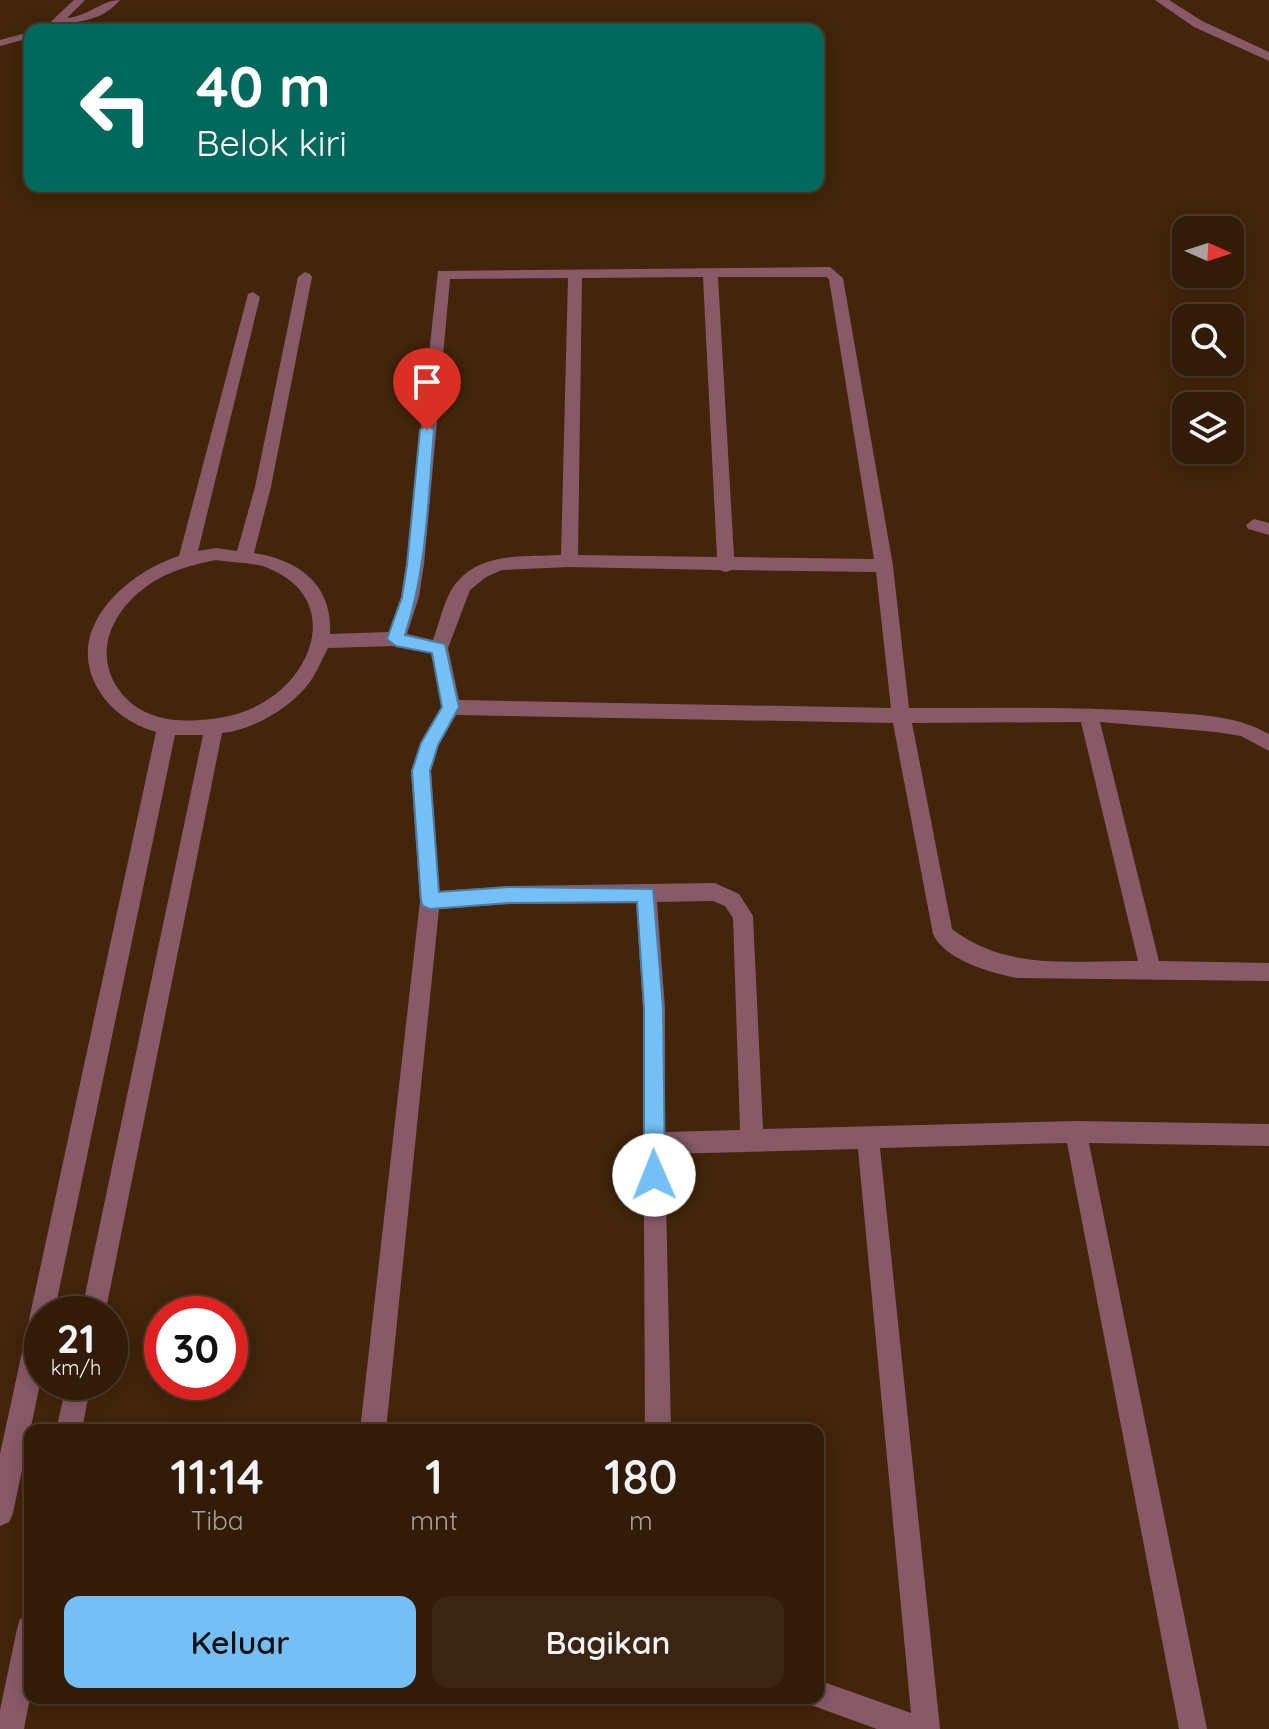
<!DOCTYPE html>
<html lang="id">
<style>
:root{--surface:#321c08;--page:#3a2512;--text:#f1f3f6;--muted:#a8a19c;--line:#4d3a29;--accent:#74c0f6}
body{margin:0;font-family:Quicksand,sans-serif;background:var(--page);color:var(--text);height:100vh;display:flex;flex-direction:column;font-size:30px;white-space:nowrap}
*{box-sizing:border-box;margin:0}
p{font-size:26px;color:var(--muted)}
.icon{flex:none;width:44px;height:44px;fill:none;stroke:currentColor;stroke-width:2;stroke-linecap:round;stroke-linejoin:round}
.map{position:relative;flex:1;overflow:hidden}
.sheet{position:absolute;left:24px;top:1424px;width:800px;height:280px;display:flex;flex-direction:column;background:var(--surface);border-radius:16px;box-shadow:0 4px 20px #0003,0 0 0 2px var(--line)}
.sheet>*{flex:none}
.banner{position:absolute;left:24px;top:24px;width:800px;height:168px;border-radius:16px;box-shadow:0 4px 20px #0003,0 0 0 2px var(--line);background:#00695c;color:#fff;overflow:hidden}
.needle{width:52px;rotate:93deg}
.tools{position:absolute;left:1172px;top:216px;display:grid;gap:16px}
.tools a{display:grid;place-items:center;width:72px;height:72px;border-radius:16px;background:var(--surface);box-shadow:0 4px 20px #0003,0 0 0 2px var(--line);font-size:40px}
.speed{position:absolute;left:24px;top:1296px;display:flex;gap:16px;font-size:40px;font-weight:700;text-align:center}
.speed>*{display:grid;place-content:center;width:104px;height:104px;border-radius:50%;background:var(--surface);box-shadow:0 4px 20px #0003,0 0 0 2px var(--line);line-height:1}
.speed small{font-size:20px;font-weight:400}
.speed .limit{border:12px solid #d22;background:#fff;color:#111}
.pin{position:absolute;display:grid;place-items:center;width:68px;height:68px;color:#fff;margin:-82px -34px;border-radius:50% 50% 50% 0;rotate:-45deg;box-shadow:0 0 8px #0007}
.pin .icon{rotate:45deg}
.me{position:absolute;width:88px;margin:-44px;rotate:359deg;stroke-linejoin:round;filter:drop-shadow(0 0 6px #0008)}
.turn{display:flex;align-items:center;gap:28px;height:168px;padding:0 40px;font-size:36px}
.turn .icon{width:104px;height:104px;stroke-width:2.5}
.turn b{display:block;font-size:56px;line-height:68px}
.eta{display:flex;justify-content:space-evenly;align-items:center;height:136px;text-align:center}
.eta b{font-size:48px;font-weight:600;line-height:56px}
.action{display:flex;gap:16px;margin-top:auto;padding:16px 40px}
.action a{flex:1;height:92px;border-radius:16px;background:var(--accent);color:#111;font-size:32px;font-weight:600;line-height:92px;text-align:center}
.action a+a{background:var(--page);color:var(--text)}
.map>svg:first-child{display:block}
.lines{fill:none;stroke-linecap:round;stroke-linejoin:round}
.service{fill:#885a68;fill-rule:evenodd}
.minor{fill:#885a68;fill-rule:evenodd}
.route{fill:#74c0f6;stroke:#4b7da0;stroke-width:2}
</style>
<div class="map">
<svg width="1269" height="1729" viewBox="0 0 1269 1729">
<rect width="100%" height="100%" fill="#42250a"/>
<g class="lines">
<g class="service">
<path d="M74,0H85L67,18C89,16 102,0 120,0C96,28 69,17 54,30H42Z"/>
<polygon points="30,32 30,38 0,46 0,40"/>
</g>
<g class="minor">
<polygon points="1155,0 1169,0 1202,21 1269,52 1269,61 1194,27"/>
<path d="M830,267L843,278L893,566L909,708C994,708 1078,706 1162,712C1199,715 1236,715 1269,734V751L1241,736L1216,732L1100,722L1159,961L1269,963V981L1017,978C991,973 945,960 933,934L893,723L456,715L439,744L431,771L439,891L509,886L715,883L739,894L753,916L763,1129L1076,1121L1269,1124V1146L1089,1143L1207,1729H1179L1067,1143L880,1148L940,1729H877L808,1704L806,1698H818V1680L911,1713L858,1149L665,1154L671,1430H645L643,1008L636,903L509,904L439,909L386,1430H360L420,901L411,771L421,743L442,707L431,653L396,646L328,648C322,659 317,672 310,682C292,707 253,730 222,733L105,1314H81L203,735H175L54,1314H42V1374L13,1513L9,1522L0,1526V1454L156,732C132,725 111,711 98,689C63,629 126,573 179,556L248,294L253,292L260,297L198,551L216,548L237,551L255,487L298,277L305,272L310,274L312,277L271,487L254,553C299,560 333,585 330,634L389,632L401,597L406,565L438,271ZM703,277L717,557L578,555L582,278ZM718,277H826L829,279L874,559L734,557ZM568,278L561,555C526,557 483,552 458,581C445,594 440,622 433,640L407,634L419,597L424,565L450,279ZM216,560C233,563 255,562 270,569C337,597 318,670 264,702C244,714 224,718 200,720C177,722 150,719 131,703C85,662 110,606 158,579C176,569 196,564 216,560ZM569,567L719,570L726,572L732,570L876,572L891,708L459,700L448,648L470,590L486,577L502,570ZM1081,722L1138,961C1072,960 1009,972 952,929L912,723ZM713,901L725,906L733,918L740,1130L665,1132V1008L657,902Z"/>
<polygon points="1254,519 1269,523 1269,535 1248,529 1246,525"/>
<polygon points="67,1382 91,1382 82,1430 56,1430"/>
<polygon points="30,1616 30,1698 24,1729 0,1729 0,1710 17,1629 20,1619"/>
</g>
</g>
<path class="route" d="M427,425L434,430C428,499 427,569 405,635L445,644L459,707L438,745L430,771L439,892L509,887L653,889L663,1008L665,1175L662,1182L654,1185L647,1182L644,1175V1008L637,902L509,903L430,909L423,906L421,901L412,771L421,743L442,707L432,653L396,646L387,639L402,597L407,565L420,430Z"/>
</svg>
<div class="tools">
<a><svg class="needle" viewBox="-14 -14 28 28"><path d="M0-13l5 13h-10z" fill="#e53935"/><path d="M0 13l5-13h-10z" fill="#a8a19c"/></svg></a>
<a><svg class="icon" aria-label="search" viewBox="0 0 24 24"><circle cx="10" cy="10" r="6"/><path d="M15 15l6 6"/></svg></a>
<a><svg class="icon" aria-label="layers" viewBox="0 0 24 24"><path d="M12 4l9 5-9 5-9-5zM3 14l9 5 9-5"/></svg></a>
</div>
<div class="speed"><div>21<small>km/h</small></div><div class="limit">30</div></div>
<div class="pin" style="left:427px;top:430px;background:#d93025"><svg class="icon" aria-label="arrive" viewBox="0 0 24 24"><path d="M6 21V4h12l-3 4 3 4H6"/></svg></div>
<svg class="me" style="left:654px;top:1175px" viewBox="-20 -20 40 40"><circle r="19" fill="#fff"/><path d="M0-13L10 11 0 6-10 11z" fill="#74c0f6"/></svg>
<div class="banner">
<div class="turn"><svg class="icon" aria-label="left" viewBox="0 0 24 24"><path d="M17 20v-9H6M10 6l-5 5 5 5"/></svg><div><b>40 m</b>Belok kiri</div></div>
</div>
<section class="sheet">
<div class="eta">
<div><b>11:14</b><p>Tiba</p></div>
<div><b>1</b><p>mnt</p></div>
<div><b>180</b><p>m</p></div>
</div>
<div class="action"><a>Keluar</a><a>Bagikan</a></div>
</section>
</div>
